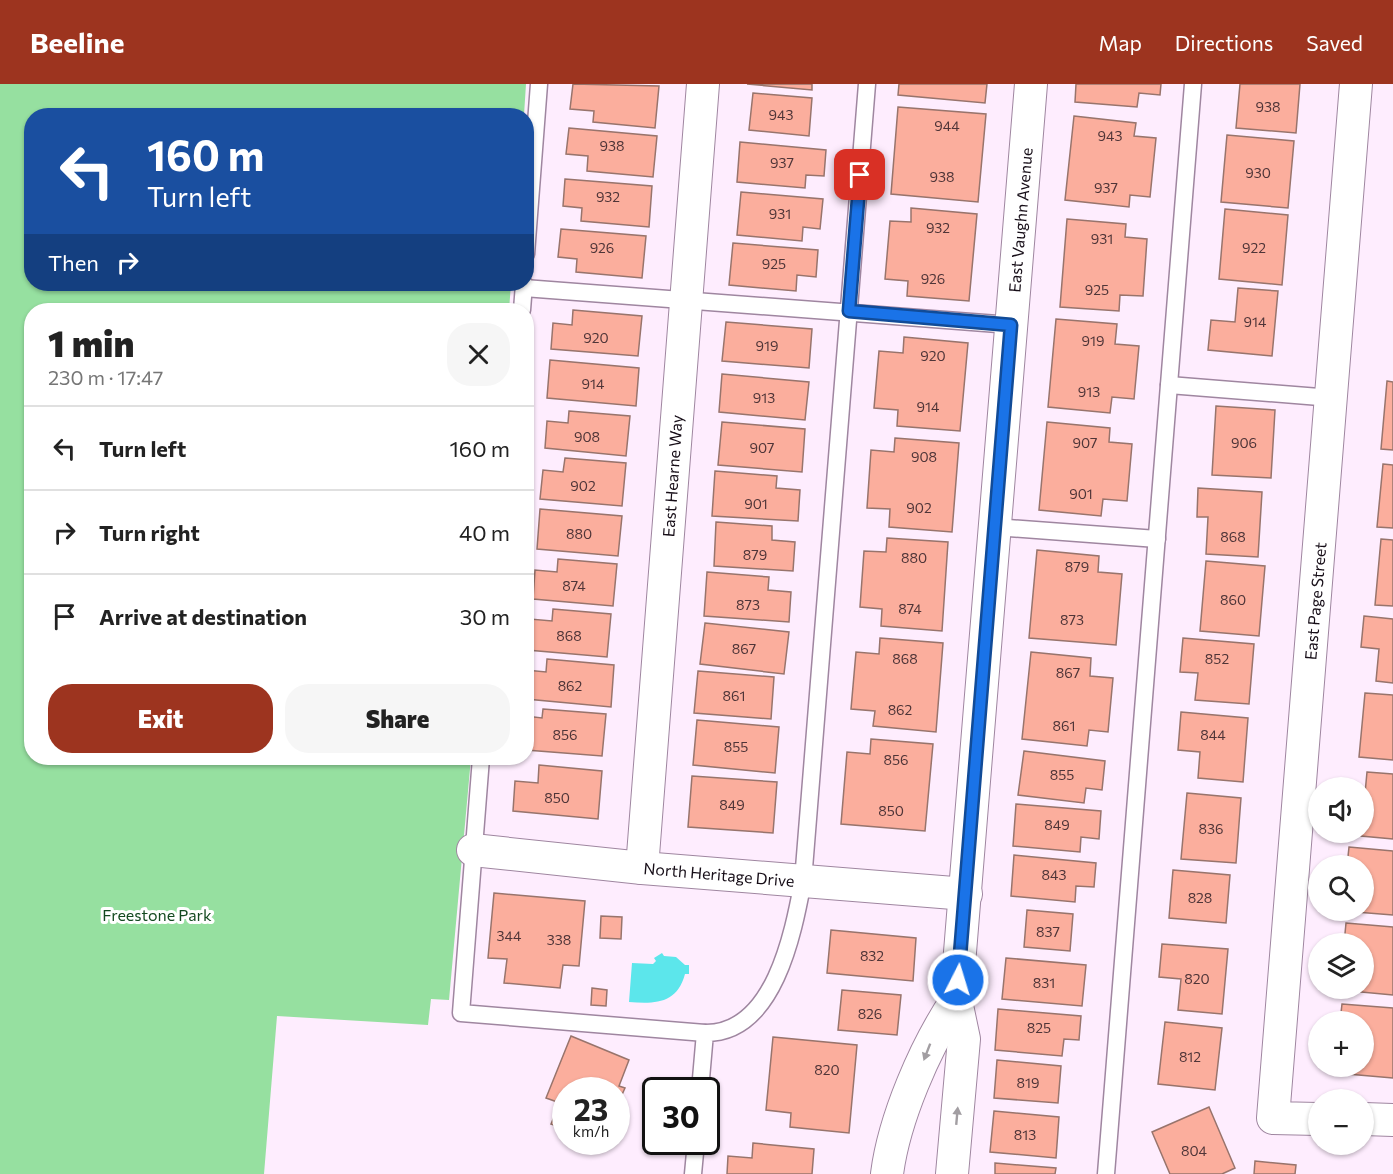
<!DOCTYPE html>
<meta charset="utf-8">
<style>
:root{--surface:#fff;--page:#f6f6f6;--text:#222;--muted:#767676;--line:#e0e0e0;--accent:#9d341f}
body{margin:0;font-family:Commissioner,sans-serif;background:var(--page);color:var(--text);height:100vh;display:flex;flex-direction:column;font-size:22px;white-space:nowrap}
*{box-sizing:border-box;margin:0}
p{font-size:20px;color:var(--muted)}
.icon{flex:none;width:33px;height:33px;fill:none;stroke:currentColor;stroke-width:2;stroke-linecap:round;stroke-linejoin:round}
.map{position:relative;flex:1;overflow:hidden}
.details{position:absolute;left:24px;top:219px;width:510px;height:462px;display:flex;flex-direction:column;background:var(--surface);border-radius:24px;box-shadow:0 2px 4px #0004}
.details>*{flex:none}
.hud{position:absolute;left:24px;top:24px;width:510px;height:183px;border-radius:24px;box-shadow:0 2px 4px #0004;background:#1a4fa0;color:#fff;overflow:hidden}
.buttons{position:absolute;left:1308px;top:693px;display:grid;gap:12px}
.buttons a{display:grid;place-items:center;width:66px;height:66px;border-radius:50%;background:var(--surface);box-shadow:0 2px 4px #0004;font-size:30px}
.speed{position:absolute;left:552px;top:993px;display:flex;gap:12px;font-size:30px;font-weight:700;text-align:center}
.speed>*{display:grid;place-content:center;width:78px;height:78px;border-radius:50%;background:var(--surface);box-shadow:0 2px 4px #0004;line-height:1}
.speed small{font-size:15px;font-weight:400}
.speed .limit{border:3px solid #111;border-radius:9px;background:#fff;color:#111}
.pin{position:absolute;display:grid;place-items:center;width:51px;height:51px;color:#fff;margin:-26px;border-radius:12px;box-shadow:0 3px 9px #0006}
.me{position:absolute;width:66px;margin:-33px;rotate:5deg;stroke-linejoin:round;filter:drop-shadow(0 0 4px #0008)}
.turn{display:flex;align-items:center;gap:21px;height:126px;padding:0 24px;font-size:27px}
.turn .icon{width:78px;height:78px;stroke-width:2.5}
.turn b{display:block;font-size:42px;line-height:51px}
.then{display:flex;align-items:center;height:57px;padding:0 24px;background:#0003;gap:12px;font-size:22px}
.round{display:grid;place-items:center;flex:none;width:63px;height:63px;border-radius:24px;background:var(--page)}
.headline{display:flex;align-items:center;justify-content:space-between;height:102px;padding:0 24px}
h1{font-size:36px;font-weight:800;line-height:45px}
.button{display:flex;gap:12px;margin-top:auto;padding:12px 24px}
.button a{flex:1;height:69px;border-radius:24px;background:var(--accent);color:#fff;font-size:24px;font-weight:800;line-height:69px;text-align:center}
.button a+a{background:var(--page);color:var(--text)}
ul{padding:0;list-style:none}
li{display:flex;align-items:center;gap:18px;height:84px;padding:0 24px;border-top:2px solid var(--line)}
li div{flex:1}
li b{display:block;font-size:22px}
li em{font-style:normal}
header{display:flex;align-items:center;gap:36px;box-sizing:border-box;height:84px;padding:0 30px;background:var(--accent);color:#fff}
header strong{font-size:28px}
nav{display:flex;gap:33px;margin-inline-start:auto;font-size:21px}
.map>svg:first-child{display:block}
.green{fill:#96e0a0}
.water{fill:#5ce6eb}
.building{fill:#fbae9d;stroke:#98746c;stroke-width:1.5}
.lines{fill:none;stroke-linecap:round;stroke-linejoin:round}
.service-casing{stroke:#9f86a0;stroke-width:19}
.minor-casing{stroke:#9f86a0;stroke-width:34}
.service{stroke:#fff;stroke-width:16}
.minor{stroke:#fff;stroke-width:32}
.oneway{fill:#a29ea2}
.route-casing{stroke:#114b97;stroke-width:15}
.route{stroke:#1a73e8;stroke-width:10}
.labels{text-anchor:middle;dominant-baseline:central;stroke-width:6;stroke-linejoin:round;paint-order:stroke}
.number-label{font-size:14px;fill:#4f3538}
.street-label{font-size:16px;fill:#160d17;stroke:#fff}
.park-label{font-size:16px;fill:#134920;stroke:#fff}
</style>
<header>
<strong>Beeline</strong>
<nav><a>Map</a><a>Directions</a><a>Saved</a></nav>
</header>
<div class="map">
<svg width="1393" height="1090" viewBox="0 0 1393 1090">
<rect width="100%" height="100%" fill="#feedfe"/>
<polygon class="green" points="0,0 526,0 524,31 32,32 32,200 511,200 509,226 32,226 32,674 471,674 449,916 431,915 428,941 277,932 264,1090 0,1090"/>
<path class="water" d="M662,869L664,872L676,873L685,881H689V890H685C677,920 655,920 629,918L632,879L653,880L656,877L654,874Z"/>
<g class="building">
<polygon points="573,0 659,2 655,44 593,38 594,27 570,25"/>
<polygon points="747,0 812,0 812,6"/>
<polygon points="899,0 987,0 985,19 898,11"/>
<polygon points="1076,0 1161,0 1160,11 1139,9 1137,23 1075,18"/>
<polygon points="1240,0 1300,0 1296,49 1236,44"/>
<polygon points="753,9 812,14 809,52 749,46"/>
<polygon points="898,23 986,30 978,118 891,110"/>
<polygon points="1074,32 1136,39 1134,52 1156,54 1150,113 1130,111 1129,123 1065,116"/>
<polygon points="569,44 657,52 653,93 587,87 588,72 566,70"/>
<polygon points="1227,51 1294,57 1288,124 1221,118"/>
<polygon points="740,58 826,66 824,92 806,91 805,104 737,98"/>
<polygon points="565,95 652,102 649,143 581,137 582,124 563,122"/>
<polygon points="741,108 823,115 820,145 803,143 802,157 737,151"/>
<polygon points="911,124 977,130 969,217 907,212 908,197 885,195 890,137 911,138"/>
<polygon points="1225,125 1288,131 1282,201 1219,195"/>
<polygon points="1067,135 1126,140 1125,153 1147,155 1143,212 1120,211 1119,227 1060,223"/>
<polygon points="561,145 646,152 642,194 576,188 577,175 558,173"/>
<polygon points="733,159 818,166 816,193 797,191 796,207 729,201"/>
<polygon points="1238,204 1278,207 1272,272 1208,266 1211,236 1235,238"/>
<polygon points="573,226 642,232 638,272 551,265 553,239 572,241"/>
<polygon points="1056,235 1117,240 1115,260 1139,262 1134,315 1112,313 1110,329 1048,323"/>
<polygon points="726,238 812,245 809,284 722,277"/>
<polygon points="904,253 968,259 960,347 897,342 898,326 874,324 879,267 903,269"/>
<polygon points="550,276 639,284 636,322 547,314"/>
<polygon points="722,290 809,298 805,336 719,328"/>
<polygon points="1387,297 1393,298 1393,366 1381,365"/>
<polygon points="1216,322 1275,326 1271,394 1212,391"/>
<polygon points="569,327 630,332 626,372 545,364 547,337 568,339"/>
<polygon points="722,338 805,345 802,388 718,381"/>
<polygon points="1047,338 1110,344 1109,358 1132,360 1127,417 1103,415 1101,432 1039,426"/>
<polygon points="895,354 959,359 952,448 889,443 890,425 867,424 871,366 894,368"/>
<polygon points="565,374 626,379 622,422 540,415 543,386 563,388"/>
<polygon points="1383,380 1393,381 1393,444 1377,443"/>
<polygon points="715,387 777,392 776,404 800,406 798,437 712,432"/>
<polygon points="1198,404 1262,408 1258,473 1206,470 1208,433 1197,433"/>
<polygon points="540,425 622,432 618,472 537,465"/>
<polygon points="716,438 772,442 772,456 795,458 793,487 714,482"/>
<polygon points="887,454 948,458 942,547 881,542 882,525 860,523 864,467 886,468"/>
<polygon points="1381,455 1393,456 1393,522 1375,521"/>
<polygon points="1037,466 1099,472 1098,488 1122,490 1116,561 1029,554"/>
<polygon points="558,475 617,480 613,522 533,515 535,486 557,488"/>
<polygon points="1206,477 1265,482 1259,552 1200,547"/>
<polygon points="707,488 769,493 768,506 791,508 789,538 704,532"/>
<polygon points="553,525 611,530 607,573 527,566 530,535 552,537"/>
<polygon points="1364,532 1393,535 1393,599 1376,597 1379,565 1361,563"/>
<polygon points="705,539 789,548 784,590 700,580"/>
<polygon points="880,554 943,559 936,648 873,642 875,627 851,625 856,568 879,570"/>
<polygon points="1183,554 1254,560 1249,620 1195,616 1198,589 1180,588"/>
<polygon points="1031,568 1091,574 1090,592 1113,594 1108,648 1089,646 1087,662 1022,655"/>
<polygon points="547,575 614,581 611,623 526,615 526,586 546,588"/>
<polygon points="698,587 774,593 771,635 694,629"/>
<polygon points="1365,609 1393,611 1393,676 1359,673"/>
<polygon points="543,625 606,630 602,672 526,666 526,632 542,634"/>
<polygon points="1181,628 1248,634 1243,698 1198,694 1200,668 1178,666"/>
<polygon points="697,636 779,643 775,689 693,681"/>
<polygon points="871,655 933,660 925,747 841,740 847,668 870,670"/>
<polygon points="1024,667 1105,677 1102,706 1086,704 1084,719 1018,711"/>
<polygon points="539,681 602,687 598,735 513,727 515,697 538,699"/>
<polygon points="1367,688 1393,690 1393,755 1361,752"/>
<polygon points="692,692 777,698 773,749 688,743"/>
<polygon points="1187,709 1241,714 1236,779 1181,775"/>
<polygon points="1016,720 1101,727 1099,755 1081,753 1080,768 1013,762"/>
<polygon points="1349,763 1393,767 1393,831 1343,827 1364,826 1364,782 1347,782"/>
<polygon points="1014,771 1096,779 1094,803 1076,802 1075,818 1011,812"/>
<polygon points="1173,786 1230,791 1226,839 1169,834"/>
<polygon points="494,809 585,817 579,882 563,881 560,904 504,899 507,875 488,874"/>
<polygon points="1027,826 1073,830 1070,867 1024,863"/>
<polygon points="601,832 622,833 621,855 600,854"/>
<polygon points="1346,839 1393,843 1393,911 1340,906 1364,904 1364,860 1344,860"/>
<polygon points="831,846 916,854 913,897 827,889"/>
<polygon points="1162,860 1228,865 1222,930 1178,926 1181,895 1159,893"/>
<polygon points="1006,874 1086,881 1082,922 1002,915"/>
<polygon points="592,904 607,906 606,922 591,921"/>
<polygon points="842,906 901,911 897,951 838,946"/>
<polygon points="1342,920 1393,924 1393,994 1336,989 1336,982 1364,982 1364,938 1340,938"/>
<polygon points="998,925 1081,932 1079,956 1064,955 1062,972 995,966"/>
<polygon points="1165,938 1222,944 1215,1006 1158,1000"/>
<polygon points="571,952 629,976 619,1002 625,1004 616,1024 616,1006 566,1006 566,1045 551,1040 560,1019 546,1014"/>
<polygon points="773,953 857,961 849,1049 790,1043 791,1029 766,1026"/>
<polygon points="997,976 1061,982 1058,1019 994,1014"/>
<polygon points="1209,1023 1235,1084 1222,1090 1170,1090 1152,1048"/>
<polygon points="994,1027 1059,1033 1056,1074 990,1068"/>
<polygon points="753,1059 814,1065 812,1090 727,1090 728,1072 752,1074"/>
<polygon points="1255,1077 1296,1081 1295,1090 1254,1090"/>
<polygon points="995,1079 1056,1084 1055,1090 995,1090"/>
</g>
<g class="lines">
<defs>
<g id="service">
<polyline points="526,170 539,0"/>
<polyline points="524,204 1011,241"/>
<polyline points="522,226 524,200"/>
<polyline points="1169,301 1332,314"/>
<polyline points="995,443 1157,455"/>
<polyline points="481,674 461,929 705,949"/>
<path d="M700,1006L705,949C774,950 793,850 803,797L867,0"/>
<polyline points="693,1090 696,1058"/>
<polyline points="1106,1090 1193,0"/>
</g>
<g id="minor">
<polyline points="473,766 642,784 966,810"/>
<polyline points="642,784 703,0"/>
<polyline points="1318,1035 1273,1034 1356,0"/>
<polyline points="1364,1035 1393,1036"/>
<path d="M887,1090C894,1035 925,963 956,917"/>
<polyline points="952,1090 964,955 956,917 1031,0"/>
</g>
</defs>
<use href="#service" class="service-casing"/>
<use href="#minor" class="minor-casing"/>
<use href="#service" class="service"/>
<use href="#minor" class="minor"/>
</g>
<defs><path id="oneway-solid" d="M-6-.8H1V-3.2L6.5 0L1 3.2V.8H-6Z" transform="scale(1.5)"/></defs>
<g class="oneway">
<use href="#oneway-solid" transform="translate(927 968) rotate(111)"/>
<use href="#oneway-solid" transform="translate(957 1032) rotate(-85)"/>
</g>
<g class="lines">
<defs>
<polyline id="route" points="860,91 849,227 1011,241 958,896"/>
</defs>
<use href="#route" class="route-casing"/>
<use href="#route" class="route"/>
</g>
<g class="labels">
<g class="number-label">
<text x="1268" y="22">938</text>
<text x="781" y="30">943</text>
<text x="947" y="41">944</text>
<text x="1110" y="51">943</text>
<text x="612" y="61">938</text>
<text x="782" y="78">937</text>
<text x="1258" y="88">930</text>
<text x="942" y="92">938</text>
<text x="1106" y="103">937</text>
<text x="608" y="112">932</text>
<text x="780" y="129">931</text>
<text x="938" y="143">932</text>
<text x="1102" y="154">931</text>
<text x="602" y="163">926</text>
<text x="1254" y="163">922</text>
<text x="774" y="179">925</text>
<text x="933" y="194">926</text>
<text x="1097" y="205">925</text>
<text x="1255" y="237">914</text>
<text x="596" y="253">920</text>
<text x="1093" y="256">919</text>
<text x="767" y="261">919</text>
<text x="933" y="271">920</text>
<text x="593" y="299">914</text>
<text x="1089" y="307">913</text>
<text x="764" y="313">913</text>
<text x="928" y="322">914</text>
<text x="587" y="352">908</text>
<text x="1085" y="358">907</text>
<text x="1244" y="358">906</text>
<text x="762" y="363">907</text>
<text x="924" y="372">908</text>
<text x="583" y="401">902</text>
<text x="1081" y="409">901</text>
<text x="756" y="419">901</text>
<text x="919" y="423">902</text>
<text x="579" y="449">880</text>
<text x="1233" y="452">868</text>
<text x="755" y="470">879</text>
<text x="914" y="473">880</text>
<text x="1077" y="482">879</text>
<text x="574" y="501">874</text>
<text x="1233" y="515">860</text>
<text x="748" y="520">873</text>
<text x="910" y="524">874</text>
<text x="1072" y="535">873</text>
<text x="569" y="551">868</text>
<text x="744" y="564">867</text>
<text x="905" y="574">868</text>
<text x="1217" y="574">852</text>
<text x="1068" y="588">867</text>
<text x="570" y="601">862</text>
<text x="734" y="611">861</text>
<text x="900" y="625">862</text>
<text x="1064" y="641">861</text>
<text x="565" y="650">856</text>
<text x="1213" y="650">844</text>
<text x="736" y="662">855</text>
<text x="896" y="675">856</text>
<text x="1062" y="690">855</text>
<text x="557" y="713">850</text>
<text x="732" y="720">849</text>
<text x="891" y="726">850</text>
<text x="1057" y="740">849</text>
<text x="1211" y="744">836</text>
<text x="1054" y="790">843</text>
<text x="1200" y="813">828</text>
<text x="1048" y="847">837</text>
<text x="509" y="851">344</text>
<text x="559" y="855">338</text>
<text x="872" y="871">832</text>
<text x="1197" y="894">820</text>
<text x="1044" y="898">831</text>
<text x="870" y="929">826</text>
<text x="1039" y="943">825</text>
<text x="1190" y="972">812</text>
<text x="827" y="985">820</text>
<text x="1028" y="998">819</text>
<text x="1025" y="1050">813</text>
<text x="1194" y="1066">804</text>
</g>
<g class="street-label">
<text transform="translate(1020 136) rotate(-85)">East Vaughn Avenue</text>
<text transform="translate(672 392) rotate(-86)">East Hearne Way</text>
<text transform="translate(1315 517) rotate(-85)">East Page Street</text>
<text transform="translate(719 790) rotate(5)">North Heritage Drive</text>
</g>
<g class="park-label">
<text x="157" y="830">Freestone Park</text>
</g>
</g>
</svg>
<div class="buttons">
<a><svg class="icon" aria-label="sound" viewBox="0 0 24 24"><path d="M4 9h4l5-4v14l-5-4H4zM17 9q2 3 0 6"/></svg></a>
<a><svg class="icon" aria-label="search" viewBox="0 0 24 24"><circle cx="10" cy="10" r="6"/><path d="M15 15l6 6"/></svg></a>
<a><svg class="icon" aria-label="layers" viewBox="0 0 24 24"><path d="M12 4l9 5-9 5-9-5zM3 14l9 5 9-5"/></svg></a>
<a>+</a>
<a>−</a>
</div>
<div class="speed"><div>23<small>km/h</small></div><div class="limit">30</div></div>
<div class="pin" style="left:860px;top:91px;background:#d93025"><svg class="icon" aria-label="arrive" viewBox="0 0 24 24"><path d="M6 21V4h12l-3 4 3 4H6"/></svg></div>
<svg class="me" style="left:958px;top:896px" viewBox="-20 -20 40 40"><circle r="17" fill="#1a73e8" stroke="#fff" stroke-width="3"/><path d="M0-11L8 9 0 5-8 9z" fill="#fff"/></svg>
<div class="hud">
<div class="turn"><svg class="icon" aria-label="left" viewBox="0 0 24 24"><path d="M17 20v-9H6M10 6l-5 5 5 5"/></svg><div><b>160 m</b>Turn left</div></div>
<div class="then">Then<svg class="icon" aria-label="right" viewBox="0 0 24 24"><path d="M7 20v-9h11M14 6l5 5-5 5"/></svg></div>
</div>
<section class="details">
<div class="headline"><div><h1>1 min</h1><p>230 m · 17:47</p></div><a class="round"><svg class="icon" aria-label="close" viewBox="0 0 24 24"><path d="M6 6l12 12M18 6L6 18"/></svg></a></div>
<ul>
<li><svg class="icon" aria-label="left" viewBox="0 0 24 24"><path d="M17 20v-9H6M10 6l-5 5 5 5"/></svg><div><b>Turn left</b></div><em>160 m</em></li>
<li><svg class="icon" aria-label="right" viewBox="0 0 24 24"><path d="M7 20v-9h11M14 6l5 5-5 5"/></svg><div><b>Turn right</b></div><em>40 m</em></li>
<li><svg class="icon" aria-label="arrive" viewBox="0 0 24 24"><path d="M6 21V4h12l-3 4 3 4H6"/></svg><div><b>Arrive at destination</b></div><em>30 m</em></li>
</ul>
<div class="button"><a>Exit</a><a>Share</a></div>
</section>
</div>
